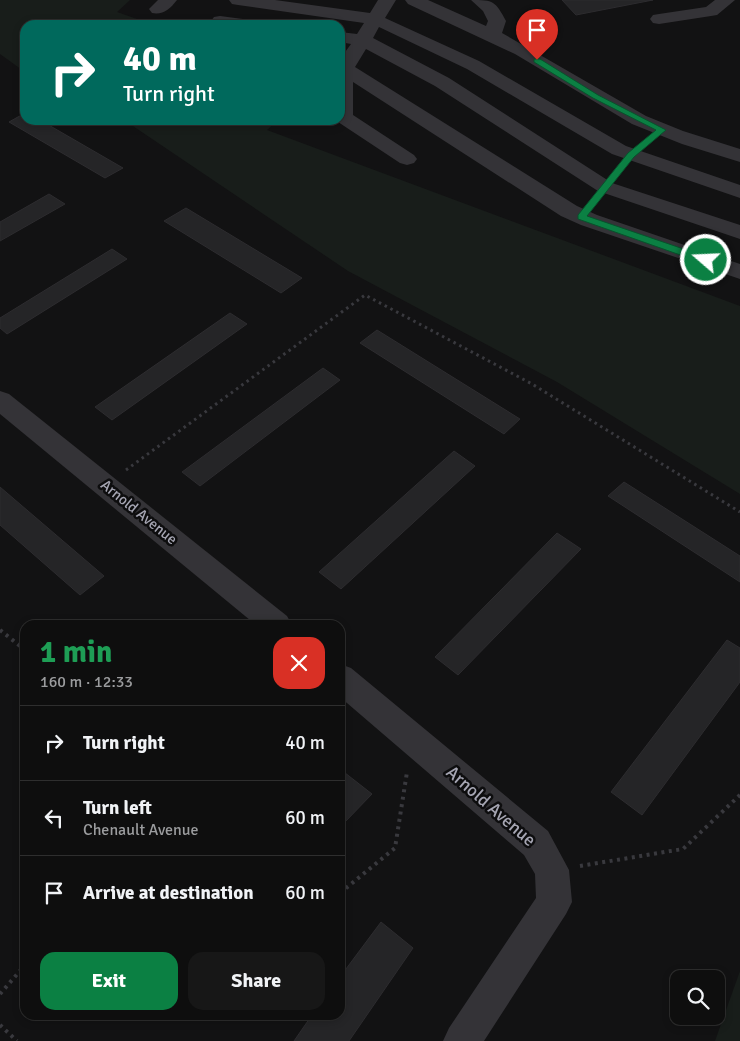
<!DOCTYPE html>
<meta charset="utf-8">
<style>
:root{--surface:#0e0e0e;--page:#171717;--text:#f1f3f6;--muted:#9b9c9e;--line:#2e2e2e;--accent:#0b8043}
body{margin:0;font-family:Signika,sans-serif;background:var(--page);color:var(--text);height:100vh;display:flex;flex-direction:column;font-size:19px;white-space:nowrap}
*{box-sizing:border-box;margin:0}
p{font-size:16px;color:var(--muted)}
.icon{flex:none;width:28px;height:28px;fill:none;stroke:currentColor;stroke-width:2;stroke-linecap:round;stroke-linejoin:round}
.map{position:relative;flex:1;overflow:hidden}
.panel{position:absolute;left:20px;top:620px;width:325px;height:400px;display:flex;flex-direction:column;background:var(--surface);border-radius:15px;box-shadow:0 2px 8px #0003,0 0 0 1px var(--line)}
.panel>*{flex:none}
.guide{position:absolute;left:20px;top:20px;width:325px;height:105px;border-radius:15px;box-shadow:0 2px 8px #0003,0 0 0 1px var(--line);background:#00695c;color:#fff;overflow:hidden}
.controls{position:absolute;left:670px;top:970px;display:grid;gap:10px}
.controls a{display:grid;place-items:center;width:55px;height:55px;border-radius:10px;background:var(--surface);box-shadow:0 2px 8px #0003,0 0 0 1px var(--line);font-size:25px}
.pin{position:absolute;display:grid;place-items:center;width:42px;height:42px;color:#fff;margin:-51px -21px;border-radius:50% 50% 50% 0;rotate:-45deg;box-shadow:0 0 5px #0007}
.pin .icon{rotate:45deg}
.me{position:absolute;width:55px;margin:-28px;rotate:289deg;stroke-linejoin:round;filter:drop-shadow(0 0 4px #0008)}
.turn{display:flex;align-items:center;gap:18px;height:105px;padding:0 20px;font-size:22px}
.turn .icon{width:65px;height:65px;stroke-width:2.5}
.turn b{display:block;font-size:35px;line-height:42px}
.round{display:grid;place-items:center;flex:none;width:52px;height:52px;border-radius:15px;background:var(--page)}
.headline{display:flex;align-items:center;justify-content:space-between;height:85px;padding:0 20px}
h1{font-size:30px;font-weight:700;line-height:38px;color:#1e9e55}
.action{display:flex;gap:10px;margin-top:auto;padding:10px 20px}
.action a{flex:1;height:58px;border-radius:15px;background:var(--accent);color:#fff;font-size:20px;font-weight:700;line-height:58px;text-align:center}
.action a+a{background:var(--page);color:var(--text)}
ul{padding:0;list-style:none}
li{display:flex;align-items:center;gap:15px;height:75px;padding:0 20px;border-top:1px solid var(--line)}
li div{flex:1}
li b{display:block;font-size:19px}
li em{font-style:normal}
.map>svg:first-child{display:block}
.green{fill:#181d1a}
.building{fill:#252527;stroke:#2d2c2f}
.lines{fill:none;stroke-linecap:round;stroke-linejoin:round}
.path-far1{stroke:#39393e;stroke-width:3;stroke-dasharray:2.5 4;stroke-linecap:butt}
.path{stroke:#39393e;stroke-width:4;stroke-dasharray:3 4.5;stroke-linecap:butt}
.minor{fill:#343337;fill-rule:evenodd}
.route{fill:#0b8043;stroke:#07532c}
.labels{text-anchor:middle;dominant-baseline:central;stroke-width:5;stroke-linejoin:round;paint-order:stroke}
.street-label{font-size:15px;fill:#a5a5b2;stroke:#0d0d0e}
.near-street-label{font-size:18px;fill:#a5a5b2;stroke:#0d0d0e}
</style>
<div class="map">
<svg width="740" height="1041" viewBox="0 0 740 1041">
<rect width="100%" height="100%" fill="#121213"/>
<g class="green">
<polygon points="0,0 130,0 117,12 154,25 25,25 25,72 0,54"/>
<polygon points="124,120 278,120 267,130 740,306 740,494 557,382 348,271"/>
<polygon points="740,971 740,1041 715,1041"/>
</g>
<g class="building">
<polygon points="562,0 653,0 576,15"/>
<polygon points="25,113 25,120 40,120 123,168 105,178 9,122"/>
<polygon points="49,194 65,204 0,241 0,222"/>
<polygon points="186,208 302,278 281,293 164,221"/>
<polygon points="112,249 127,259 7,334 0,328 0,318"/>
<polygon points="230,313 247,324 112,420 95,407"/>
<polygon points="377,330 520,419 504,434 360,343"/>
<polygon points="323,368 340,380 200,486 182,472"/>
<polygon points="454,451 475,466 341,589 319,572"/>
<polygon points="624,482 740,556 740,582 608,496"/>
<polygon points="0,487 104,576 80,595 0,525"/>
<polygon points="557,533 581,549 458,675 435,657"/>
<polygon points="727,640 740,648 740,682 642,815 611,792"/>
<polygon points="340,769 372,794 344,823 340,820"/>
<polygon points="381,922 413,948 349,1041 294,1041 312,1015 340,1015 340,977"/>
</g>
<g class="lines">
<polyline class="path-far1" points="126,470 365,295 532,384 740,512"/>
<g class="path">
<polyline points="0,630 25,650"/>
<polyline points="580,866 683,849 740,795"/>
<polyline points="340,893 395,848 407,772"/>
<polyline points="0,994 25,965"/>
<polyline points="0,1025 17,1041"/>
</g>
<g class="minor">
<path d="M158,0H177C170,9 163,15 152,13L149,9Z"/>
<polygon points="229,0 275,0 370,13 378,0 396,0 385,18 479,61 626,146 740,185 740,198 612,154 467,69 379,27 373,38 449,78 612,183 740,225 740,239 598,191 435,86 366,49 355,67 577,206 597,215 740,264 740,279 581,225 561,216 353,82 353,115 414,155 417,159 414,163 407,165 400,163 335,120 340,120 340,59 351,44 340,42 340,32 357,34 364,23 238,5 232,4"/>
<path d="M405,0H428L486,26L488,21L483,11L471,0C494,0 495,1 506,21L502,33L646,116L683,131L740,149V162L682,144L632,124L515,54L408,4Z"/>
<polygon points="715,0 735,0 717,15 711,16 659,24 653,23 650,19 653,15 659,14 706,7"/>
<polygon points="220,16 258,21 261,25 214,25 211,21 214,17"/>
<polygon points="0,391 9,394 287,616 292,625 256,625 0,414"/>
<polygon points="340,664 351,668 548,831 569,870 572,902 566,914 484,1041 443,1041 449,1028 536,898 535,874 524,855 340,697"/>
</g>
</g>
<polygon class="route" points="534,59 540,59 598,95 666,130 634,157 587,216 710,258 710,263 703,263 578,219 578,215 628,153 656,130 593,98 534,62"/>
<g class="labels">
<g class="street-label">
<text transform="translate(139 512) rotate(39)">Arnold Avenue</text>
</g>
<g class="near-street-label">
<text transform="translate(491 806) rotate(41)">Arnold Avenue</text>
</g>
</g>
</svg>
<div class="controls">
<a><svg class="icon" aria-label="search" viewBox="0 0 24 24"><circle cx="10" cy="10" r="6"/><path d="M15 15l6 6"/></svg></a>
</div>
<div class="pin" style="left:537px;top:60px;background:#d93025"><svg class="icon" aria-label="arrive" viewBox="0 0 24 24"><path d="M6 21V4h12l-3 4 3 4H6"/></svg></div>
<svg class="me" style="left:706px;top:260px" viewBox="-20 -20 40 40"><circle r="17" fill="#0b8043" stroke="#fff" stroke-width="3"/><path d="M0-11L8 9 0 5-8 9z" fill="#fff"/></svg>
<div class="guide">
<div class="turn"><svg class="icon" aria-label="right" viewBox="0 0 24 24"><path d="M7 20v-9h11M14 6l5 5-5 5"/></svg><div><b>40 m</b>Turn right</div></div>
</div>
<section class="panel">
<div class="headline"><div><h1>1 min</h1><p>160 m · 12:33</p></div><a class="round" style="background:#d93025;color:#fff"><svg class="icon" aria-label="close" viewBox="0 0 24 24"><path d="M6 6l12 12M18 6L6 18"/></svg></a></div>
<ul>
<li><svg class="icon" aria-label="right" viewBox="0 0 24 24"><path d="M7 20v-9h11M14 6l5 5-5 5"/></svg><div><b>Turn right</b></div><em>40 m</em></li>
<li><svg class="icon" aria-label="left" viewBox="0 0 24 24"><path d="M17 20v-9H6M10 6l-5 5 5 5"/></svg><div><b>Turn left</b><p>Chenault Avenue</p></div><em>60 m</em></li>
<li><svg class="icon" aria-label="arrive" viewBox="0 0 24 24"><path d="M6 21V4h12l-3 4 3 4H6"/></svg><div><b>Arrive at destination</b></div><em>60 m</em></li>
</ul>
<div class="action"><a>Exit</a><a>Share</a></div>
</section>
</div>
